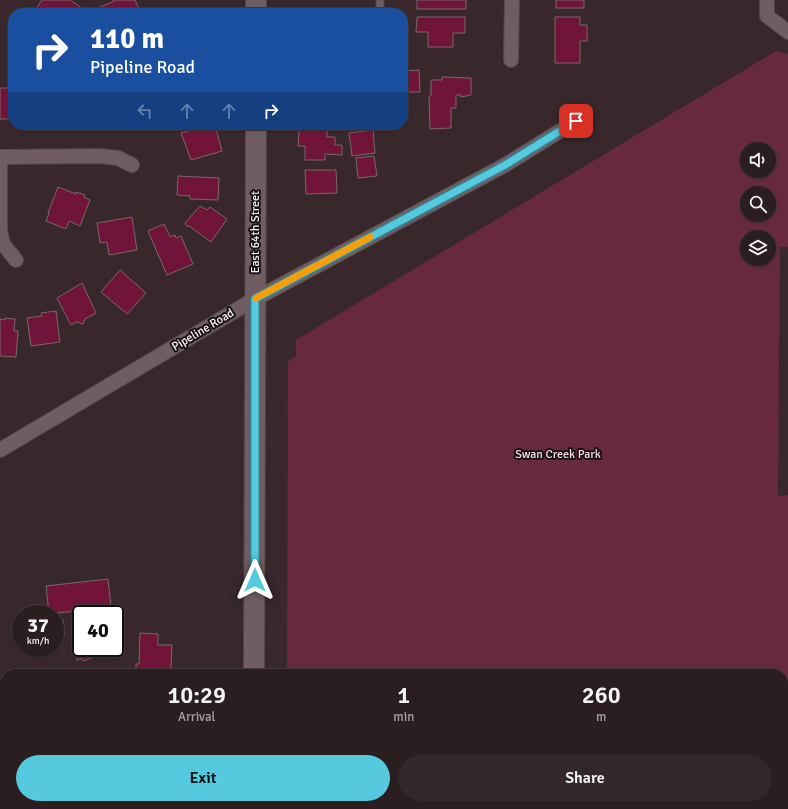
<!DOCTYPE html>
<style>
:root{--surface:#2a1e21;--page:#32272a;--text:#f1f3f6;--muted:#a5a2a5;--line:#463c3f;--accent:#55cadf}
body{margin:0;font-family:Signika,sans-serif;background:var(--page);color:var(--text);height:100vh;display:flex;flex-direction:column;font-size:15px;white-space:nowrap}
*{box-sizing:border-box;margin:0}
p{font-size:13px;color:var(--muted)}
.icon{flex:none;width:22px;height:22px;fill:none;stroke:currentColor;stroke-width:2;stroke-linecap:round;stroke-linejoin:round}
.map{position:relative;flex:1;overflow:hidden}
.sheet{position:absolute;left:0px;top:669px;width:788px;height:140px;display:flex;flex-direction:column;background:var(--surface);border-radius:16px 16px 0 0;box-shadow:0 1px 3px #0004,0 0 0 1px var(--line)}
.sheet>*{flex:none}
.top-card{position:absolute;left:8px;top:8px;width:400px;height:122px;border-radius:16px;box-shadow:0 1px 3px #0004,0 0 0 1px var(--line);background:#1a4fa0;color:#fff;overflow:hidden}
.buttons{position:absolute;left:740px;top:142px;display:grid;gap:8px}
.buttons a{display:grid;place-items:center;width:36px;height:36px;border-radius:50%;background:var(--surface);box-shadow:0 1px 3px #0004,0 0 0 1px var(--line);font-size:20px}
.speed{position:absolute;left:12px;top:605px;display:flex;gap:8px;font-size:20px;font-weight:700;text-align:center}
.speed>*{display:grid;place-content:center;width:52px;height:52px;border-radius:50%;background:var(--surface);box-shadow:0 1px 3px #0004,0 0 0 1px var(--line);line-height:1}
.speed small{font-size:10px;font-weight:400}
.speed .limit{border:2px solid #111;border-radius:6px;background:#fff;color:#111}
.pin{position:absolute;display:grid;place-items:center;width:34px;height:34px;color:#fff;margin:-17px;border-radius:8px;box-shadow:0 2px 6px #0006}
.me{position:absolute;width:44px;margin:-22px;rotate:0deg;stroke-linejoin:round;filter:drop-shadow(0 0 3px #0008)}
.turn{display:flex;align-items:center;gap:14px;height:84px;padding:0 16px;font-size:18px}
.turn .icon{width:52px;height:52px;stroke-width:2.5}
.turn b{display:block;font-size:28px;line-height:34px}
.lanes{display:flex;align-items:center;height:38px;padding:0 16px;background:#0003;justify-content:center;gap:20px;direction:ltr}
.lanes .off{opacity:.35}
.eta{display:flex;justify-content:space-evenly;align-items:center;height:68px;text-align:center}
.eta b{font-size:24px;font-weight:600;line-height:28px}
.cta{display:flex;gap:8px;margin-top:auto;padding:8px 16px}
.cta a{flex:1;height:46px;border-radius:24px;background:var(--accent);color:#111;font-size:16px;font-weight:600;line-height:46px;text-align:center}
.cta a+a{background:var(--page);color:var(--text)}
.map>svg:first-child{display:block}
.green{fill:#67293d;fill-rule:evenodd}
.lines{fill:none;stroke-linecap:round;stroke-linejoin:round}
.stream{stroke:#af6c83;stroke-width:5}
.building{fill:#701539;stroke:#79676c}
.lane-casing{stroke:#54474a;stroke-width:9}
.street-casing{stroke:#54474a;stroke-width:16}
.secondary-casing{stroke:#54474a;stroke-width:22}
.lane{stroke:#6f5d61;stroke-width:7}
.street{stroke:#6f5d61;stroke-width:14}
.secondary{stroke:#6f5d61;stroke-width:20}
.route-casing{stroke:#378391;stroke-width:10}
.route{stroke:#55cadf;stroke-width:7}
.slow{stroke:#f59e0b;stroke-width:7}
.labels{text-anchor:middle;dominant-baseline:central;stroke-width:4;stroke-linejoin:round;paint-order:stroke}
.street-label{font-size:12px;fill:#fbf0f3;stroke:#1a1315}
.park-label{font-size:12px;fill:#f7dce2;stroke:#1a1315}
</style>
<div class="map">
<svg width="788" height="809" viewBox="0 0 788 809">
<rect width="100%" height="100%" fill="#38282c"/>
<path class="green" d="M776,51L788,54V247H780L778,496L788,495V804L775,809H286V804H783V674H287L288,361L296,356V340ZM747,149H769V171H747ZM747,193H769V215H747ZM747,237H769V259H747Z"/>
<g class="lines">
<g class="stream">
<polyline points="783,687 788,685"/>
<polyline points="547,809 551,804"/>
</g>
</g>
<g class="building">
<polygon points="42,0 70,0 86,11 85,13 33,13"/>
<polygon points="113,0 135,0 141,13 98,13 96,9 114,1"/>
<rect x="417" y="0" width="49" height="9"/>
<rect x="556" y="0" width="28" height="8"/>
<rect x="309" y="8" width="24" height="5"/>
<polygon points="417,17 465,17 465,33 453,33 453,47 428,47 428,32 416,32"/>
<polygon points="555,17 580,17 580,25 587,25 587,41 580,41 580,63 555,63"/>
<polygon points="419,70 420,92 403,92 403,71"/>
<polygon points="442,77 471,78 471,95 461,97 461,95 456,95 456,108 451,108 451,128 430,129 429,96 431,96 431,80 442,80"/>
<rect x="0" y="88" width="13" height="31"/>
<polygon points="208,125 215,125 222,151 191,160 181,133"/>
<polygon points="305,125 327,125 327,137 335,137 335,145 342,145 342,155 325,154 325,160 305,160 305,146 298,146 299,130 305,130"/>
<polygon points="373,130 375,153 352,156 349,133"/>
<polygon points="374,156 377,176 358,178 356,158"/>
<polygon points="305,170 336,170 337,193 306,194"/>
<polygon points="178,176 219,178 218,200 190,199 190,196 177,195"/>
<polygon points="58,187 76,194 76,192 85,195 84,197 90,200 80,226 69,221 66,229 46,221 49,213 48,213"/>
<polygon points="200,206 207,210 210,207 227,219 211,242 189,226 188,227 185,223"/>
<polygon points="132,217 137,250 109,255 107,242 100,243 97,223"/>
<polygon points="164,224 170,237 175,235 176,238 181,236 193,264 167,275 148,231"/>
<polygon points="120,270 146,293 127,314 101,292"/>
<polygon points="82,283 96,313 85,319 83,324 77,322 71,325 57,298"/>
<polygon points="56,311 60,342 31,346 27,318 42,316 41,313"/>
<polygon points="5,318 15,319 14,331 18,331 16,357 0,356 0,319 5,320"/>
<polygon points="108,579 111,607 49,614 46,586"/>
<polygon points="63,620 65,635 55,636 55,621"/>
<polygon points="140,633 158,634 158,645 172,645 171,669 166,669 166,674 136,674 136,664 139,664"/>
<polygon points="78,639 81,659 77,660 73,640"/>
<polygon points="91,650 94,657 83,661 80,654"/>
</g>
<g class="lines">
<defs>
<polyline id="lane" points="380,13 380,0"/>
<g id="street">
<polyline points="767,0 767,16 788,32"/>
<polyline points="511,60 512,0"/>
<polyline points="0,157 100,156 118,158 132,165"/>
<polyline points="0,157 0,231 3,244 16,260"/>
<polyline points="0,450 255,299 505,165 576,121"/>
</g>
<g id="secondary">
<polyline points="256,13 256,0"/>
<polyline points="254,674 256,125"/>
<polyline points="254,809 254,804"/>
</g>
</defs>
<use href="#lane" class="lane-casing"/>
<use href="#street" class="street-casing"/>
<use href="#secondary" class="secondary-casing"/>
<use href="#lane" class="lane"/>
<use href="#street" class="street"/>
<use href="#secondary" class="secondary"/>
</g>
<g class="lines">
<defs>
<polyline id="route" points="255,580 255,299 505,165 576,121"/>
</defs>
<use href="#route" class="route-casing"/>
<use href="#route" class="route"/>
<polyline class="slow" points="256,298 370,237"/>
</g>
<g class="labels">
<g class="street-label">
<text transform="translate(255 232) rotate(-90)">East 64th Street</text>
<text transform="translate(203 330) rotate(-31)">Pipeline Road</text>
</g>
<g class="park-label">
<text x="558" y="454">Swan Creek Park</text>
</g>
</g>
</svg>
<div class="buttons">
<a><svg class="icon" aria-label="sound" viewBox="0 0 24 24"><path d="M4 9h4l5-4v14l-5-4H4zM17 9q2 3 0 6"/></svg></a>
<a><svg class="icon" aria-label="search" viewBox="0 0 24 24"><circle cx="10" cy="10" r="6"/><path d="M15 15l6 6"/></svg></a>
<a><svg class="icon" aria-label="layers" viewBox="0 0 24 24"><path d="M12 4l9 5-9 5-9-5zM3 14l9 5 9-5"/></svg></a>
</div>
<div class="speed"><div>37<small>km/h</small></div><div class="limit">40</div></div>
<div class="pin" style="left:576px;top:121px;background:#d93025"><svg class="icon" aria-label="arrive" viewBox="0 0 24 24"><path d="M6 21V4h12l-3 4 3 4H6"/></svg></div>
<svg class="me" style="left:255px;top:580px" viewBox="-20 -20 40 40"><path d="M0-17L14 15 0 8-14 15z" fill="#55cadf" stroke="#fff" stroke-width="4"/></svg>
<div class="top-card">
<div class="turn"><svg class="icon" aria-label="right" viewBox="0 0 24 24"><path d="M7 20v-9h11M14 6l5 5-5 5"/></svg><div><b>110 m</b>Pipeline Road</div></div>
<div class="lanes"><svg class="icon off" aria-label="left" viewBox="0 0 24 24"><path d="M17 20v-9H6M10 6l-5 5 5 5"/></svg><svg class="icon off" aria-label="ahead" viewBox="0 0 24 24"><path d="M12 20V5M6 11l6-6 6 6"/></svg><svg class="icon off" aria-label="ahead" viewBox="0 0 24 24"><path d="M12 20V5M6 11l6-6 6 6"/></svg><svg class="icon" aria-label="right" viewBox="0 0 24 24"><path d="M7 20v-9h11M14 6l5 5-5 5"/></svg></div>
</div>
<section class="sheet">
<div class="eta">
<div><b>10:29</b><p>Arrival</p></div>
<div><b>1</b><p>min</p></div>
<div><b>260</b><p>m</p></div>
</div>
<div class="cta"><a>Exit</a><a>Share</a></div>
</section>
</div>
